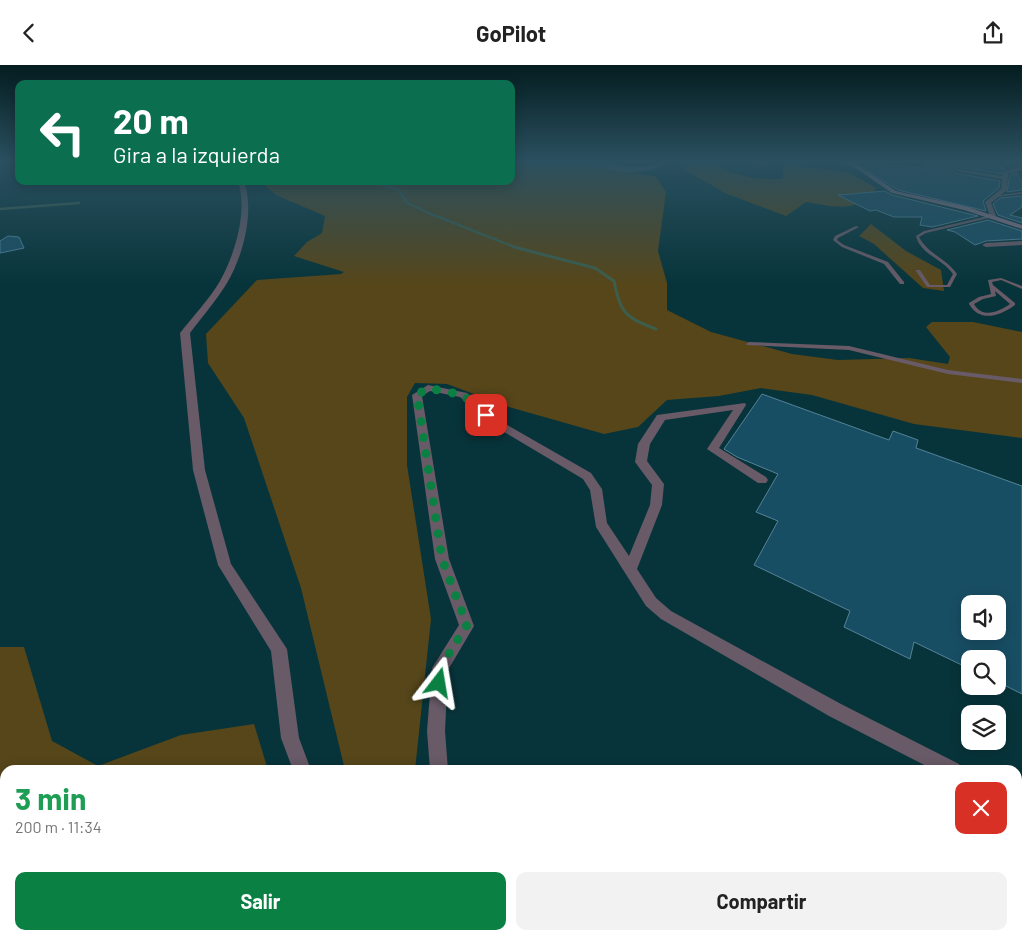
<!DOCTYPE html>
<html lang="es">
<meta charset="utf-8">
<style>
:root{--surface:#fff;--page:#f2f2f2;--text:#222;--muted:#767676;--accent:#0b8043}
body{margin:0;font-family:Barlow,sans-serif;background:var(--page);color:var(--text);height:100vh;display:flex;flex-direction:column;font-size:19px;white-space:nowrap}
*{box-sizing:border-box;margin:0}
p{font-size:16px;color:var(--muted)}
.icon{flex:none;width:28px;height:28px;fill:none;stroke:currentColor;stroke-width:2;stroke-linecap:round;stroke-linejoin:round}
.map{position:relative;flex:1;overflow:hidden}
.side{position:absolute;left:0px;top:700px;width:1022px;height:175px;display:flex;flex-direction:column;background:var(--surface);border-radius:15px 15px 0 0;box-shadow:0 2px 12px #0003}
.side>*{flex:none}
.hud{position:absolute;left:15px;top:15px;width:500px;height:105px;border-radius:10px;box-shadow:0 2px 12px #0003;background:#0b6e4f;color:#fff;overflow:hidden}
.controls{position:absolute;left:961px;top:530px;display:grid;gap:10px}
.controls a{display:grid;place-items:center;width:45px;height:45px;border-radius:10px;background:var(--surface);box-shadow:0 2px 12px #0003;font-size:25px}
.pin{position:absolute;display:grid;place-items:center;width:42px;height:42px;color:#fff;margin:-21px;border-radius:10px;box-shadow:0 2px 8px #0006}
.me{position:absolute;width:55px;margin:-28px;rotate:14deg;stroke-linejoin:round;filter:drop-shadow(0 0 4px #0008)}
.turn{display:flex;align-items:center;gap:18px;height:105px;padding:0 15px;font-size:22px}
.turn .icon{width:65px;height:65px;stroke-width:2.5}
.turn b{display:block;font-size:35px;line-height:42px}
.round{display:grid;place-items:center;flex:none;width:52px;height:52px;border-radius:10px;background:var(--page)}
.overview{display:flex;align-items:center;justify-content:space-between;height:85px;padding:0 15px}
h1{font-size:30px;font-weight:700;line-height:38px;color:#1e9e55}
.button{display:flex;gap:10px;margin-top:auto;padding:10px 15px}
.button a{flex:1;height:58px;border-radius:10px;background:var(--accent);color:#fff;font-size:20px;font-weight:700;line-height:58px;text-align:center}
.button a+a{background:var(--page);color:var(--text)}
header{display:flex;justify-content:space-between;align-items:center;height:65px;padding:0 15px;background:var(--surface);font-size:22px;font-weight:700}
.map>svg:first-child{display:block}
.green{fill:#56461a}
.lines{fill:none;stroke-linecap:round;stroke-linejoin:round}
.stream-far1{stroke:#3d5e4c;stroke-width:2.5}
.stream{stroke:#3d5e4c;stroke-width:3}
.building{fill:#184e64;stroke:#558297;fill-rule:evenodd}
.lane{fill:#685a67;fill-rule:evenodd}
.street{fill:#685a67;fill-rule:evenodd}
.secondary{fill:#897387;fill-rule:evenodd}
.route{stroke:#0b8043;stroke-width:9;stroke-dasharray:0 16.2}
</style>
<header><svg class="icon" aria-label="back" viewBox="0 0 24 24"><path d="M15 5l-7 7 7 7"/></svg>GoPilot<svg class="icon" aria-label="share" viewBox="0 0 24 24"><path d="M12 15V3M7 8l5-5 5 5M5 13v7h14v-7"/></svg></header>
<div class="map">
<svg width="1022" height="875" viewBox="0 0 1022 875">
<rect width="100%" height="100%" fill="#07343a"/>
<g class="green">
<polygon points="511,96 568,96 656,112 666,127 658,186 667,218 667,245 711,267 792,289 838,295 909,293 948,299 950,292 926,262 932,257 973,257 1022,267 1022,373 914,359 812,330 761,323 719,331 667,335 638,362 604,369 509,342 447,319 415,318 407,332 407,400 431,554 415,705 345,705 301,523 244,353 208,298 206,269 257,215 341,209 344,207 294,191 307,177 322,168 325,151 276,130 260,116 511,116"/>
<path d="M708,96C735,111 752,115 783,114V99L849,108L876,123C858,150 833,141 806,137L786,151L725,128L682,103Z"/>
<polygon points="871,159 906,186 941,205 944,226 923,223 874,179 859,171"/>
<polygon points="0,582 24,582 52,676 98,701 181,670 254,659 268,705 5,705 5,870 299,870 300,875 0,875"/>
</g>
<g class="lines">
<g class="stream-far1">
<polyline points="904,96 903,100 911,105"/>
<polyline points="368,116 399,125 406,137 426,147 517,183"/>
<polyline points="0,144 79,138"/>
</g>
<path class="stream" d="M514,182L595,203L614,216C621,249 625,252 656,264"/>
</g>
<g class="building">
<polygon points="852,96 882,96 884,100 920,103 928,103 925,97 929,96 1016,96 1000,103 1005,104 1001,109 958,102 953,106 955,108 1000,116 999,123 983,136 986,146 898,125"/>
<polygon points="1017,108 1022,117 1022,125 1007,127 1010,110"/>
<polygon points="885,126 892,130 978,151 932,162 920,160 922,152 894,152 876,145 870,146 838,130"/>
<polygon points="1022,131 1022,142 1010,150 1022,153 1022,158 998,150 993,139 1000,133"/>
<polygon points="988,155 1022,166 1022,174 986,176 975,180 955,167 947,165"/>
<polygon points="8,171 19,172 24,183 0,188 0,176"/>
<path d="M762,329L889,375L893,366L918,375L916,383L1022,421V629L998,617V594H970V604L914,577L910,594L844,562L850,546L754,500L778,456L756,447L778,409L737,392L724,384ZM970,539H998V566H970Z"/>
</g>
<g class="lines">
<g class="lane">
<polygon points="749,96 756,96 762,98 760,99"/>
<polygon points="1022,127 1022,129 996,132 994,131"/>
<path d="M992,150L994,151L993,152L926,168L919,172C928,189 947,194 957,209L950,222H927L916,206V205H920L930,220H947L953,209C943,194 920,189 916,171L924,166Z"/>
<polygon points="856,161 859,162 838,173 837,175 844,180 888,197 904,217 904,219 900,219 884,199 842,182 833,175 835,171"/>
<path d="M1001,213L1022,221V224L1001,215L992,217L993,220L1015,238V240C1000,251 980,258 969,239V238L979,232L991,229L988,215ZM995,226L1010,239C999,247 982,254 974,239L983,234L996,231Z"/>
<polygon points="749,277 849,281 948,305 1022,314 1022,318 948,309 849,285 747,280 746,279"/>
</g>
<g class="street">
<path d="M590,96L627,102H645L659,98L658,96H664L665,99C645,111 609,109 590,96Z"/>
<polygon points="753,96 761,96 768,101 763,102"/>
<polygon points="1022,101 1022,105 1008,109 1007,125 991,138 996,151 993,153 990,151 985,137 1001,124 1002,114 955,106 958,104 1002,111 1003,107"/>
<path d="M238,116H244C255,147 243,191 227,218C216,236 202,252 190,268L205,405L231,499L287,584L299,673L311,705H293L281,673L271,586L218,500L193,405L180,268C193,251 209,235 220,216C235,189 248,147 238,116Z"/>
<polygon points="1022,176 1022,180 986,182 982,180 986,178"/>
<polygon points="428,320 467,328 502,357 591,408 602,424 607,458 629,491 650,440 652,420 635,397 638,379 657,350 745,338 746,340 719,383 766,412 768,415 766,418 758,418 707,384 733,345 665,355 650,379 647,396 664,419 662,440 637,504 656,533 671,546 841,639 959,699 962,705 934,705 829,651 661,554 646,541 596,462 590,425 583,414 494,361 460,332 430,326 422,331 449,494 474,561 448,605 445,666 448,705 430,705 427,666 432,603 459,560 435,494 412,330"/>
<polygon points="1018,729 1022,730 1022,750 1018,748"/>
<rect x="339" y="870" width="22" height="5"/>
<rect x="473" y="870" width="22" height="5"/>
</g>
<polygon class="secondary" points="838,96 847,96 861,102 896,126 968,142 1022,160 1022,164 964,145 892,128 857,104"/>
</g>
<linearGradient id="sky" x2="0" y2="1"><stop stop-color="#041d20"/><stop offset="0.44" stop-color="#2b5060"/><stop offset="1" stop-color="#2b5060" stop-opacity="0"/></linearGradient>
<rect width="1022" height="219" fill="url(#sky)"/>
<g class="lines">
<polyline class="route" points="439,618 440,603 467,560 442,494 417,330 428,323 463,330 486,350"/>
</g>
</svg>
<div class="controls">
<a><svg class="icon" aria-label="sound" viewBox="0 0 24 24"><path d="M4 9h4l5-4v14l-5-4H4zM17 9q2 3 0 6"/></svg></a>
<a><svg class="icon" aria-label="search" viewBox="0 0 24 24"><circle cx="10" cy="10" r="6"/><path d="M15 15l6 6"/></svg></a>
<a><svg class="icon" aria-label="layers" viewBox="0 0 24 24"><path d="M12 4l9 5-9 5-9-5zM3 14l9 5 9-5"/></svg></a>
</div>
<div class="pin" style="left:486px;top:350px;background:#d93025"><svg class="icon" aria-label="arrive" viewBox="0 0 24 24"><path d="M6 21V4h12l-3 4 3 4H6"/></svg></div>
<svg class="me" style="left:439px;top:618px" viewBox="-20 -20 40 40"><path d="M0-17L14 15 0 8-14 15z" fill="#0b8043" stroke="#fff" stroke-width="4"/></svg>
<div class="hud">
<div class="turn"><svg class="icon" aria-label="left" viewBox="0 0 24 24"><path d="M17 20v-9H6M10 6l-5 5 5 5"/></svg><div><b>20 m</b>Gira a la izquierda</div></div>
</div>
<section class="side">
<div class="overview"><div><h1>3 min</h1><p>200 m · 11:34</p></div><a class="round" style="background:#d93025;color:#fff"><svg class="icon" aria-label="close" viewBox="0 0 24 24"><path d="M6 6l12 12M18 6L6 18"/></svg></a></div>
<div class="button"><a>Salir</a><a>Compartir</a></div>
</section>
</div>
